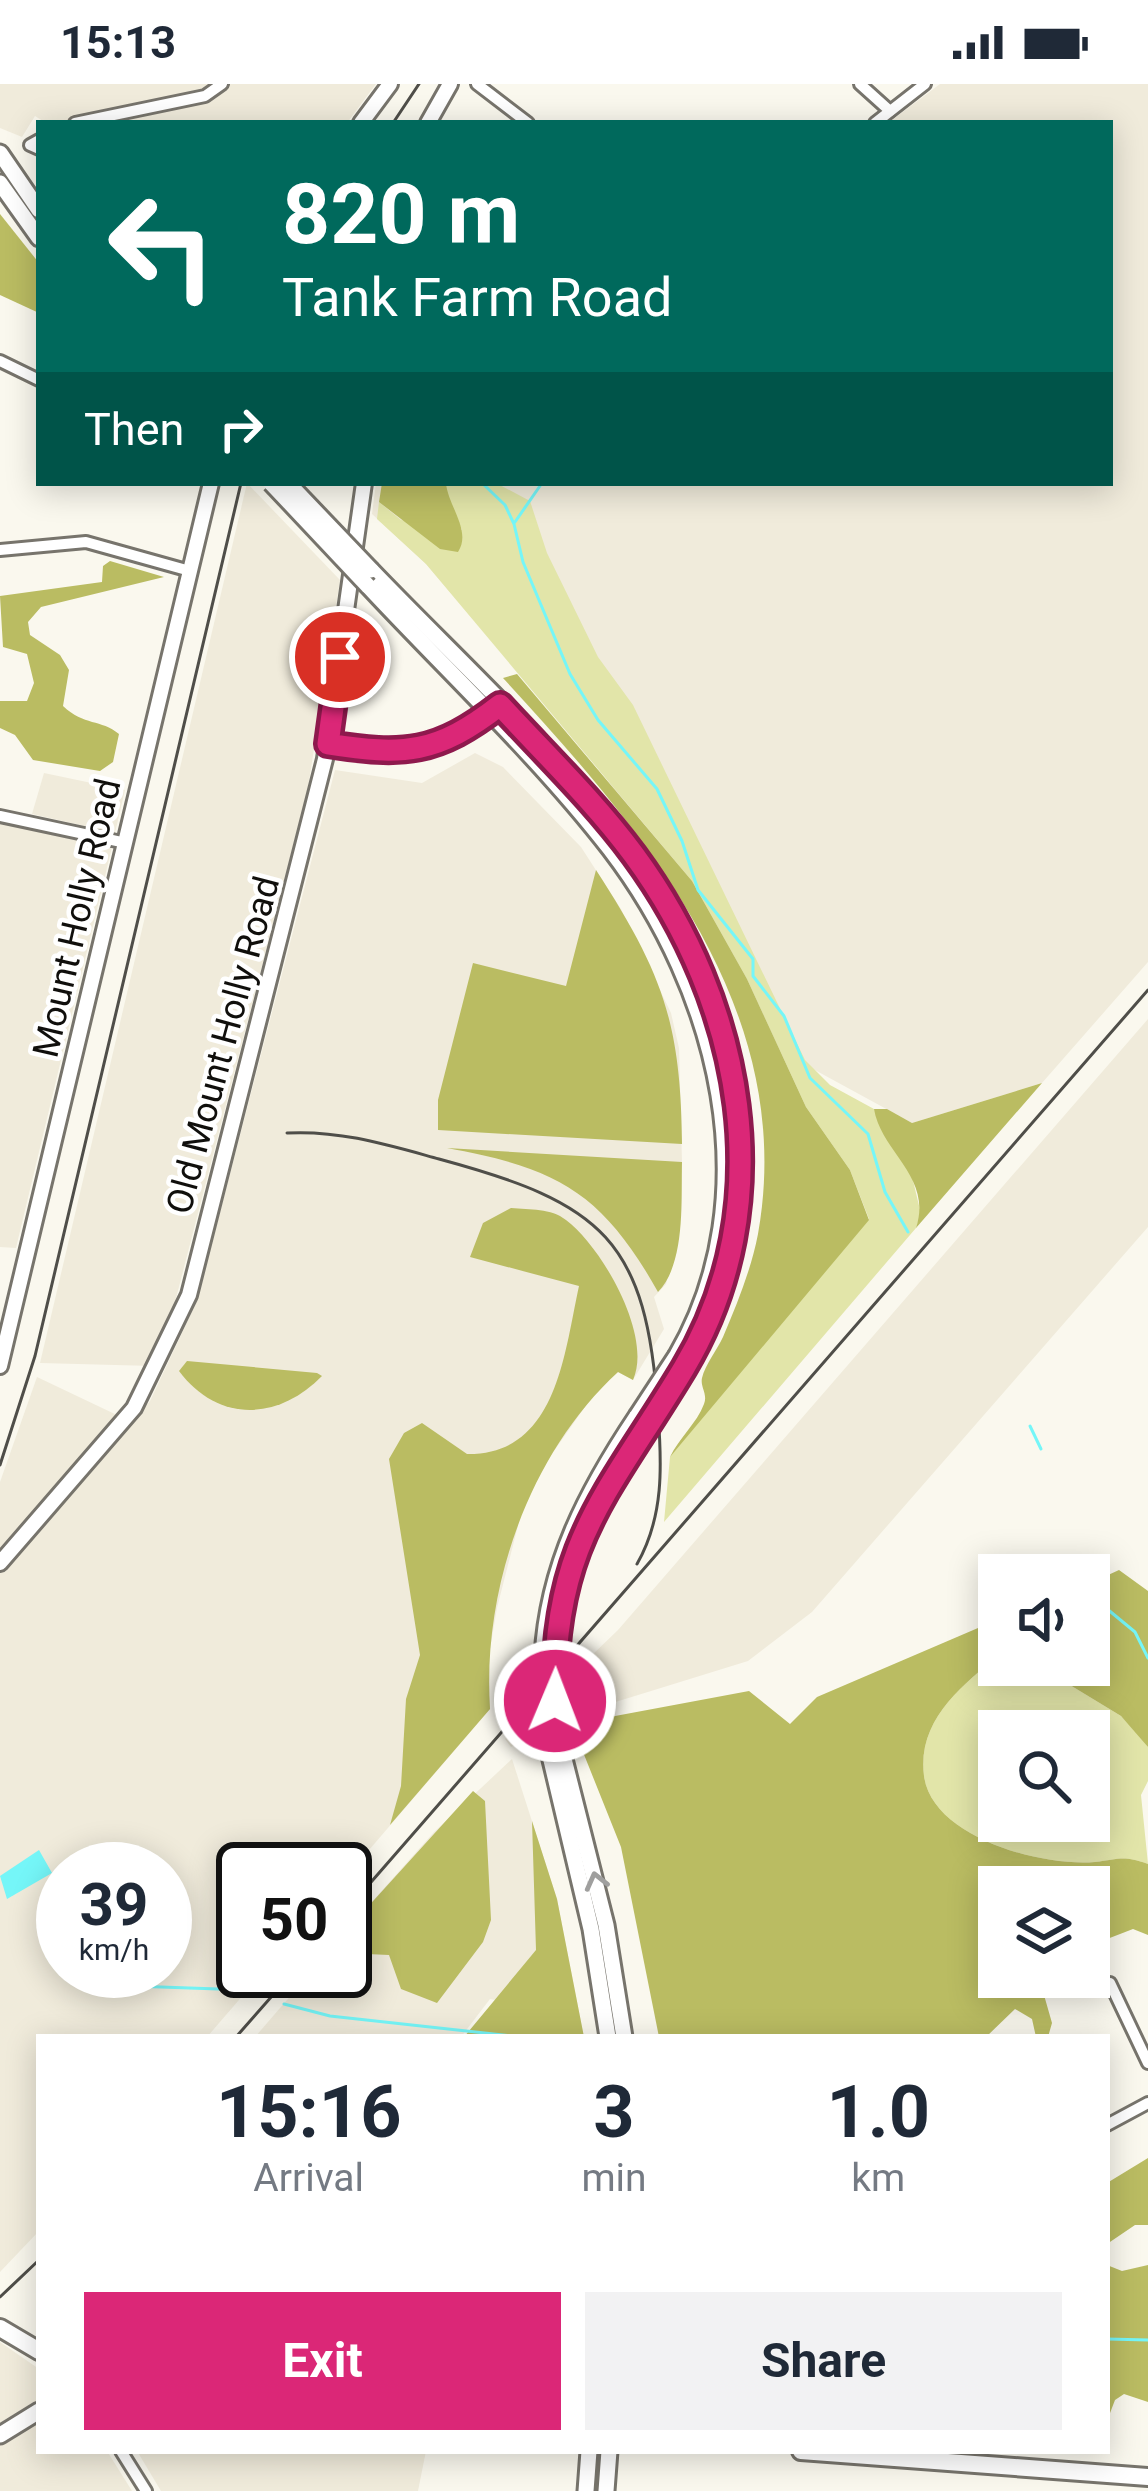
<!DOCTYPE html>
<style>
:root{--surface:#fff;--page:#f2f2f3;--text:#1f2937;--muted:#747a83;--accent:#db2777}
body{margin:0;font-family:Roboto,sans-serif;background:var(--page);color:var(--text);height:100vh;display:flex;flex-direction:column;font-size:45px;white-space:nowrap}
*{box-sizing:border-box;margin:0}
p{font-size:39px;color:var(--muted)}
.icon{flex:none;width:66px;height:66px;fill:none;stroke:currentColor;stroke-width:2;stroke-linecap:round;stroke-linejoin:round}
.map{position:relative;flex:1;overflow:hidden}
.drawer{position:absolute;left:36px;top:1950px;width:1074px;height:420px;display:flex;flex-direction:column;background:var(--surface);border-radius:0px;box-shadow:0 6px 30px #0003}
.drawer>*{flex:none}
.banner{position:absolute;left:36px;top:36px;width:1077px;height:366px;border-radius:0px;box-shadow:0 6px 30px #0003;background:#00695c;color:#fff;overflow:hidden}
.fabs{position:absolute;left:978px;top:1470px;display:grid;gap:24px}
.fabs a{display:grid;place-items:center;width:132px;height:132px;border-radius:0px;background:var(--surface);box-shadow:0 6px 30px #0003;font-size:60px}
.speed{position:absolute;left:36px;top:1758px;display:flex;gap:24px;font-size:60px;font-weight:700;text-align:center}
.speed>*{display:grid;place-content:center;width:156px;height:156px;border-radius:50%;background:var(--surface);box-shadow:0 6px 30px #0003;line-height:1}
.speed small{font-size:30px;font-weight:400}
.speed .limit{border:6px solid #111;border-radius:18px;background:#fff;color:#111}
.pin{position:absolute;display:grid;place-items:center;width:102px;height:102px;color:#fff;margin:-51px;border:6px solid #fff;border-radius:50%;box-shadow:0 3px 12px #0007}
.me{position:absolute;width:132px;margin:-66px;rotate:1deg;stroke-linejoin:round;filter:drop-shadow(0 0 9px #0008)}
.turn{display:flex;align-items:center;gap:42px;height:252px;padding:0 48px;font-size:54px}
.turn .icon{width:156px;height:156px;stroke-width:2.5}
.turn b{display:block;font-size:84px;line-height:102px}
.then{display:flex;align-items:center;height:114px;padding:0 48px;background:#0003;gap:24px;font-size:45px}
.eta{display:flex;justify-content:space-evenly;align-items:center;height:204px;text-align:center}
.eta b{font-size:72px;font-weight:700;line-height:84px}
.button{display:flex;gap:24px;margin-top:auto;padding:24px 48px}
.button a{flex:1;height:138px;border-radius:0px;background:var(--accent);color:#fff;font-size:48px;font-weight:700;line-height:138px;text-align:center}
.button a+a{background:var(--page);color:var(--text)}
.status{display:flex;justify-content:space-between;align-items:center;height:84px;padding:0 60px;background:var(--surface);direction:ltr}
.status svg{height:33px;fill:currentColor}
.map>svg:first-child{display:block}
.built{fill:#f0ebdb;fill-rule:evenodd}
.green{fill:#e2e5a9;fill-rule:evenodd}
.forest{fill:#babc62}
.water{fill:#75f6f8}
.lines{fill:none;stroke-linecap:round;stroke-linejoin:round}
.stream{stroke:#75f6f8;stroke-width:3}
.minor-casing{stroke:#77746c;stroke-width:16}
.tertiary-casing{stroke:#77746c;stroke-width:20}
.secondary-casing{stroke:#77746c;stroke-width:21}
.primary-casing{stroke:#77746c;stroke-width:22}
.minor{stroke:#fff;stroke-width:10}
.tertiary{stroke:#fff;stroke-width:14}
.secondary{stroke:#fff;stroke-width:15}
.primary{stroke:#fff;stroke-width:16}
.rail{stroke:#4f4e49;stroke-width:3}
.secondary-bridge-casing{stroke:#77746c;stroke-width:21;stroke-linecap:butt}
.secondary-bridge{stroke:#fff;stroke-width:15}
.oneway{stroke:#9f9f9e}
.route-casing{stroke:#8e194d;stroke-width:30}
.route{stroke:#db2777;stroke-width:21}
.labels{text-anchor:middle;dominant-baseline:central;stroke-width:9;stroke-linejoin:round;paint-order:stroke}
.street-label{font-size:36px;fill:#100f0c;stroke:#fff}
</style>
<div class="status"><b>15:13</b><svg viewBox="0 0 49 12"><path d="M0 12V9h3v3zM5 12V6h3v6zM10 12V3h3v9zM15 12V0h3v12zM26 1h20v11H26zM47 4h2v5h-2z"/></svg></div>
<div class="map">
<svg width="1148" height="2407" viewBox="0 0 1148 2407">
<rect width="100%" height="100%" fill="#faf8ee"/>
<g class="built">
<polygon points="0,0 376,0 347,39 46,39 35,32 22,53 0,44"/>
<polygon points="940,0 1148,0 1148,878 1042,999 912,1039 780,967 747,895 592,674 426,480 372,430 376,399 1110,399 1110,39 888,39"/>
<polygon points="247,399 340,496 308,704 166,1253 153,1282 40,1279"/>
<path d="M475,669L503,683L581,763L621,825L671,929L679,964L682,1078L680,1144L666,1200L654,1213L664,1245L633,1296L618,1288L594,1310L547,1377L522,1426L497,1524L489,1571L490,1625L345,1794V1785H243V1887H264L207,1953H39V2147L0,2188V1489L150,1317L197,1217L335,686L422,699ZM63,1785H165V1887H63Z"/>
<polygon points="44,689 125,706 115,749 32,730"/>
<polygon points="0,738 112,763 16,1164 0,1163"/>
<polygon points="1148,935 1148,1143 812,1528 748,1577 567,1633 511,1663 505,1655 618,1546"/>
<polygon points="37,1293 119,1332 0,1471 0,1398"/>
<polygon points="512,1675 557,1815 584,1953 523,1921 490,1915 461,1953 255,1953 312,1887 345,1887 345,1848 434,1748"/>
<polygon points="0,2258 39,2285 39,2315 0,2339"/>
<polygon points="39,2338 39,2367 107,2367 132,2407 0,2407 0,2361"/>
<polygon points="137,2367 426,2367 418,2407 161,2407"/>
</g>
<g class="green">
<polygon points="446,399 496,399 530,417 547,469 598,573 633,621 805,976 830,1001 874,1025 910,1084 921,1130 916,1144 664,1438 670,1373 681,1356 869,1135 850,1086 806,1023 747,895 692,797 426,480 377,435 379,418 401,436 462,446 447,416"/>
<path d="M999,1571V1581H1037L1121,1632L1142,1654L1148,1663V1697L1141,1711L1148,1780C1124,1771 1119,1775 1095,1778C1041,1783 932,1753 924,1692C917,1636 962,1602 999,1571ZM999,1647H1089V1737H999Z"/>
</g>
<g class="forest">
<polygon points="0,130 39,179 39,229 0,211"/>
<path d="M382,399H446C448,422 472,447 458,468L440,465L379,418Z"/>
<path d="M110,477L164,493L41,523L28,538L30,551L60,571L69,586L63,622C84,642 101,635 119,650L113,678L100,687L33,676L15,651L0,644V617H27L34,599L27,570L3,563L0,512L102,498L103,482Z"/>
<path d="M517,590L692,797L747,895L806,1023L850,1086L869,1136L670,1373C679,1354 697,1339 704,1320C708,1310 700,1303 702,1294C705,1281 717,1266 723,1253C737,1220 751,1186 758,1150C798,925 644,747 503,594Z"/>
<path d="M596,786C662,888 681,938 682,1060L438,1046V1016L473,879L566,902Z"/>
<path d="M1042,999L916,1144C933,1093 881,1068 874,1025H887L912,1039Z"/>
<path d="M447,1064L682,1078C681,1116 686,1179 658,1208C602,1108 557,1084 447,1064Z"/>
<path d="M511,1124C530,1126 551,1124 566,1136C602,1163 653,1252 633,1296L618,1288C529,1370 482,1505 490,1625L390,1741L401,1702L406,1615L420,1571L389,1375L404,1349L422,1339L467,1370C557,1371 564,1270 579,1202L470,1173L483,1139Z"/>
<path d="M187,1277L317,1289L322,1292C277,1338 217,1338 179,1287Z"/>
<polygon points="1119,1486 1148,1507 1148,1663 1121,1632 1037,1581 1089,1581 1089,1492 1095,1497"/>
<path d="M999,1535V1571C962,1602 917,1636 924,1692C932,1753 1041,1783 1095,1778C1119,1775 1124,1771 1148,1780V1851L1133,1845L1089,1862V1803H999V1893H1050L1042,1904L1052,1939L1048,1953H1036L1032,1935L1015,1925L986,1953H659L621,1763L579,1658L577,1646L583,1638L749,1607L790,1640L817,1613Z"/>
<polygon points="473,1707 485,1717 491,1836 483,1858 437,1919 401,1905 389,1871 345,1869 345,1848"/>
<polygon points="532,1737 557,1815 584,1953 464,1953 536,1866"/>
<polygon points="1148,2074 1148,2141 1135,2141 1107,2160 1107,2099"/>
<polygon points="1107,2181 1122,2187 1148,2181 1148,2318 1124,2310 1115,2316 1107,2337"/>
</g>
<polygon class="water" points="39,1766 52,1789 7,1815 0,1792"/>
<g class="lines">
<g class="stream">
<polyline points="482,399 505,421 514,440 523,478 570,590 598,636 657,705 682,757 698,806 753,875 753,892 784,932 810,994 868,1050 885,1108 908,1148"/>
<polyline points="515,438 542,399"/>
<polyline points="1030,1342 1041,1365"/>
<polyline points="1069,1484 1074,1491"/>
<polyline points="1089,1510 1135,1548 1148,1574"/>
<polyline points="48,1874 63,1879"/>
<polyline points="86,1887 132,1902 247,1906"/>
<polyline points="284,1920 330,1932 521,1953"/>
<polyline points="1107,2255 1148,2256"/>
</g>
<defs>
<g id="minor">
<polyline points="477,0 528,39"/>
<polyline points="860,0 890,27"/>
<polyline points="75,39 205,12 222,0"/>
<polyline points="875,39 925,0"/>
<polyline points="39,56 30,61 39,65"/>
<polyline points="0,277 39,296"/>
<polyline points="0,466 86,458 190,487"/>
<polyline points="0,732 126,759"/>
<polyline points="1110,1899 1148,1979"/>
<polyline points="1107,2041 1148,2019"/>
<polyline points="121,2367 146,2407"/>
</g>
<g id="tertiary">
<polyline points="361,39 390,0"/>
<polyline points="428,39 450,0"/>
<path d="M328,660C400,672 436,672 496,624"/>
<polyline points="0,1282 211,399"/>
<polyline points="0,1479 134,1324 189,1211 325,675 364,399"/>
</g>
<g id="secondary">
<polyline points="0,69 39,126"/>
<polyline points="0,99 39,154"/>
<path d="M371,486C457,576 565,673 636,774C745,929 782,1129 677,1295"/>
<path d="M368,502C448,588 538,672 610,765C718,906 770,1110 677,1271"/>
<polyline points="556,1557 583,1448 637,1354"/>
<path d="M543,1573C548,1481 587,1407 637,1332"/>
<polyline points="563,1671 606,1841 624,1953"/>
<polyline points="551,1676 591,1845 608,1953"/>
<polyline points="0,2351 39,2327"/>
<polyline points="586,2407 589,2367"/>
<polyline points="606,2407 609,2367"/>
</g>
<g id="primary">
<polyline points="0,2244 39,2267"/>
<polyline points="801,2367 1148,2393"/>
</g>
</defs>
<use href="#minor" class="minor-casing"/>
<use href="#tertiary" class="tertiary-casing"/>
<use href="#secondary" class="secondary-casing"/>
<use href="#primary" class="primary-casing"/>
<use href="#minor" class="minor"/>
<use href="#tertiary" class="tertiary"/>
<use href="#secondary" class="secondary"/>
<use href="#primary" class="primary"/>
<g class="rail">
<polyline points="393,39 419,0"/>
<path d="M287,1049C340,1046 388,1061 439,1075C602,1119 647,1155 658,1329C662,1381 664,1433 637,1480"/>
<polyline points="0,1381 35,1272 241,399"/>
<polyline points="345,1828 1148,906"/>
<polyline points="236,1953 294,1887"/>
<polyline points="0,2213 39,2176"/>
</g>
<defs>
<g id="secondary-bridge">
<polyline points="271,399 368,502"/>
<polyline points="288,399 371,486"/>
<polyline points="637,1332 677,1271"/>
<polyline points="637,1354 677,1295"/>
<polyline points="556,1557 555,1617 563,1671"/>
<polyline points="543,1573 551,1676"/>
</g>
</defs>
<use href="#secondary-bridge" class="secondary-bridge-casing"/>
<use href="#secondary-bridge" class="secondary-bridge"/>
</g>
<defs><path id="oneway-chevron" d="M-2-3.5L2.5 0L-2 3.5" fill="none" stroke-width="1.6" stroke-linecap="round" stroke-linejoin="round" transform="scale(3)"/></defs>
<use class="oneway" href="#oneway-chevron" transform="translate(596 1797) rotate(-104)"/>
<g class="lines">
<defs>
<path id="route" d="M340,573L328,660C404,672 437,670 500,621C545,670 594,717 634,771C743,919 782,1120 684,1284C609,1409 552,1458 555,1617"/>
</defs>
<use href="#route" class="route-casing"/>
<use href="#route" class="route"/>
</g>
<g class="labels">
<g class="street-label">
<text transform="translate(77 834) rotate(-77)">Mount Holly Road</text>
<text transform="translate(223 961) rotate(-75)">Old Mount Holly Road</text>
</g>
</g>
</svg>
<div class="fabs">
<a><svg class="icon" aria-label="sound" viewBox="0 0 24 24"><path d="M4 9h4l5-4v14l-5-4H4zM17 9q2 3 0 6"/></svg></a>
<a><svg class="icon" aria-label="search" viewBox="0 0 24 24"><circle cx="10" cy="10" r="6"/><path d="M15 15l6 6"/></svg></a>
<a><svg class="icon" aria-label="layers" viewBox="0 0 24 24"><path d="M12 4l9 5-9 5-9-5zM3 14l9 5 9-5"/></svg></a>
</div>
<div class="speed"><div>39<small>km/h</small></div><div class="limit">50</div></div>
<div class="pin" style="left:340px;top:573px;background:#d93025"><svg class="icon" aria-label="arrive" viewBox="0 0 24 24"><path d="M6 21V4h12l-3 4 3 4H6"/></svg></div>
<svg class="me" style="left:555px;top:1617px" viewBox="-20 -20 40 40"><circle r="17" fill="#db2777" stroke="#fff" stroke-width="3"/><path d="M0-11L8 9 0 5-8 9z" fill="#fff"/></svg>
<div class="banner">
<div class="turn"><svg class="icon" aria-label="left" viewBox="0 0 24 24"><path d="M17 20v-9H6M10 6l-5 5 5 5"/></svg><div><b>820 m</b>Tank Farm Road</div></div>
<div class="then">Then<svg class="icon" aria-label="right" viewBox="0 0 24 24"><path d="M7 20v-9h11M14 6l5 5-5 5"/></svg></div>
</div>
<section class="drawer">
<div class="eta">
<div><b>15:16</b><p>Arrival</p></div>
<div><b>3</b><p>min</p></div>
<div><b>1.0</b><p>km</p></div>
</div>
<div class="button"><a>Exit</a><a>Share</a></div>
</section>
</div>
